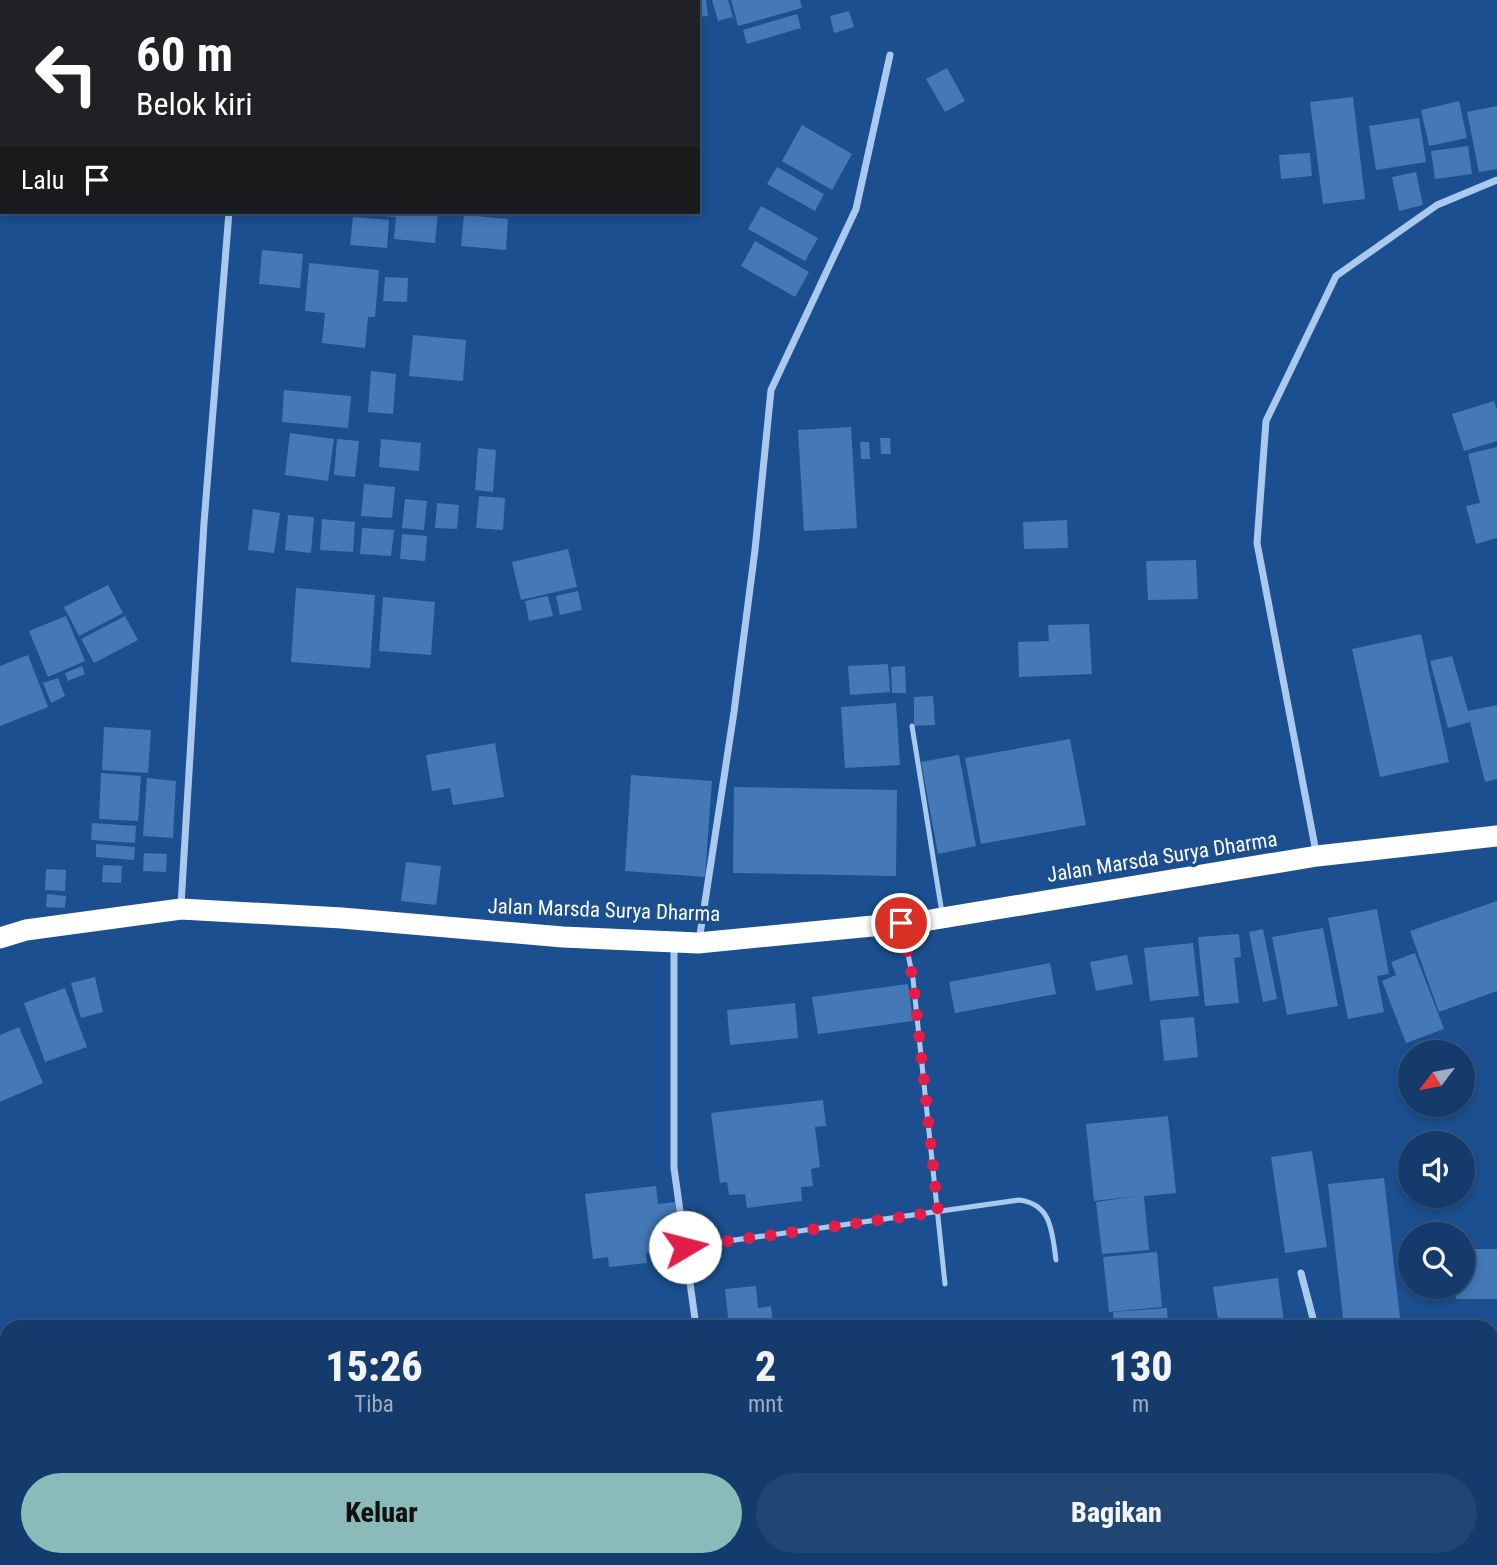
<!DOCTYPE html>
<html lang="id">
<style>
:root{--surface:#143b6b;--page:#214673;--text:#f1f3f6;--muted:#9dadc1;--line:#33557e;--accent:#8bbbb9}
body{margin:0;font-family:"Roboto Condensed",sans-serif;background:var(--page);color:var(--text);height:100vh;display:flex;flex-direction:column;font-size:26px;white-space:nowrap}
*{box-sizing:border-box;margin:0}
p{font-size:23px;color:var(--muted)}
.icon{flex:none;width:38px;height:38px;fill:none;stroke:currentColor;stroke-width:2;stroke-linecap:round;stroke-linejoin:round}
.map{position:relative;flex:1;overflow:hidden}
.sheet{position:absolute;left:0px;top:1320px;width:1498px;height:247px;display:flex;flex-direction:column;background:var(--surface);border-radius:21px 21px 0 0;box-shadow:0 4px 10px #0003,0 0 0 2px var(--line)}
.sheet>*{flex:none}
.guide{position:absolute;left:0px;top:0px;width:700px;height:214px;box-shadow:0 4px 10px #0003,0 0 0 2px var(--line);background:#202124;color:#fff;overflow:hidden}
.needle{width:46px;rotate:238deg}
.controls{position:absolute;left:1398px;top:1040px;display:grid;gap:14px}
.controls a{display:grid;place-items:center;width:77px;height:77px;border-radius:50%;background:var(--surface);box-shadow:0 4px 10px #0003,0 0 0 2px var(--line);font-size:35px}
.pin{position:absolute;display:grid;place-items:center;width:60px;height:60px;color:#fff;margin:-30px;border:4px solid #fff;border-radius:50%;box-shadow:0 2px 7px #0007}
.me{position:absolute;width:77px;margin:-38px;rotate:82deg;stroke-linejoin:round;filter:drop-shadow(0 0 5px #0008)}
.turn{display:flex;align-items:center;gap:24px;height:147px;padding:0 21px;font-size:32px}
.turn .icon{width:91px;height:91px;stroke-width:2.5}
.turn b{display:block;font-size:49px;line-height:60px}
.then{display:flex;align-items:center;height:66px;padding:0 21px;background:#0003;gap:14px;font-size:26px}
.eta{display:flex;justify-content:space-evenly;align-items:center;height:119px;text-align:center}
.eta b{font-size:42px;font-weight:800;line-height:49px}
.button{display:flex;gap:14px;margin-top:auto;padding:14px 21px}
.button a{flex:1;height:80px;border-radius:42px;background:var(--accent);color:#111;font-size:28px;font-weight:800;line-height:80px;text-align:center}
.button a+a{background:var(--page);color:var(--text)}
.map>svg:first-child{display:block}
.building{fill:#4478b7}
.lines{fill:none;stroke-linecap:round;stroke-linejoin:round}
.lane{stroke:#a9c9ee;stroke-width:5}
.street{stroke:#a9c9ee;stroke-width:7}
.highway{stroke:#fff;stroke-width:21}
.route{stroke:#e11d48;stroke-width:12;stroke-dasharray:0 21.6}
.labels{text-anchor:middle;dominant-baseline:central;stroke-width:7;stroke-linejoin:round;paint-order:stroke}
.street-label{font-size:21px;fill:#fff;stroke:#1b4f8f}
</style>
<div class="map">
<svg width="1497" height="1565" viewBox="0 0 1497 1565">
<rect width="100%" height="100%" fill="#1b4f8f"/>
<g class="building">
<polygon points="698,0 706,0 708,16 698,17"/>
<polygon points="712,0 728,0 733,17 718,21"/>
<polygon points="731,0 800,0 802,8 738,26"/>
<polygon points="849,11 854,27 834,33 830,16"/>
<polygon points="797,14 801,28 747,44 743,30"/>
<polygon points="947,68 965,101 945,112 926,79"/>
<polygon points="1353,97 1365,199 1323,204 1310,102"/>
<polygon points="1459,101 1467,138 1429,146 1421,110"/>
<polygon points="1497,106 1497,169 1479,172 1467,112"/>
<polygon points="1419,118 1426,162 1376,170 1369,126"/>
<polygon points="802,125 852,154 832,190 782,161"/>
<polygon points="1468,146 1472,174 1435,179 1431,151"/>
<polygon points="1310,153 1312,176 1281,179 1279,155"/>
<polygon points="777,167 824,194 815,211 767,184"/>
<polygon points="1416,172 1423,205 1399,211 1392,177"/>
<polygon points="761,206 818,238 805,261 748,229"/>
<polygon points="355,212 438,212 435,243 394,239 396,217 355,214"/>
<polygon points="464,215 508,219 506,250 461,246"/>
<polygon points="353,217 389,220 387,248 350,245"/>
<polygon points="755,241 809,272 795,297 741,266"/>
<polygon points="262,250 303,254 300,288 259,284"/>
<polygon points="309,263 379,270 375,317 368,317 365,348 322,343 325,313 305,311"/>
<polygon points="385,277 408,278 407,302 383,301"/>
<polygon points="413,335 466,340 463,381 409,376"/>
<polygon points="371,371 396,374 393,414 368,412"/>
<polygon points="284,390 351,396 348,428 282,422"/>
<polygon points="1494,401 1497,410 1497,441 1464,451 1452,414"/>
<polygon points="851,427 857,528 804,531 798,430"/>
<polygon points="290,433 334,439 328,481 285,475"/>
<polygon points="880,438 890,438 891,454 881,454"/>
<polygon points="337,439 359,441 355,477 334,475"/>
<polygon points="381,439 421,443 419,471 379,467"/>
<polygon points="860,442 869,442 870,459 861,459"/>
<polygon points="1497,447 1497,538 1476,544 1466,506 1480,503 1468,454"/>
<polygon points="478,448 496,450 493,492 475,490"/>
<polygon points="364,484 395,487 392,518 361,516"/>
<polygon points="479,496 505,498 503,530 476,528"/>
<polygon points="405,499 427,501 424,530 402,528"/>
<polygon points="437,503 459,505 457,529 435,528"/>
<polygon points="253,509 280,513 274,553 248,550"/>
<polygon points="288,515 314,517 311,553 285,550"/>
<polygon points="322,519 355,522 353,552 320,550"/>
<polygon points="1067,520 1068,548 1024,549 1023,522"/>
<polygon points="362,528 394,530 391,556 360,554"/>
<polygon points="402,534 427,536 425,561 400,559"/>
<polygon points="568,549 577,587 521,600 512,562"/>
<polygon points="1196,560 1198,599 1148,600 1146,561"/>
<polygon points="108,585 123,613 79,636 64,607"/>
<polygon points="296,588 375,595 370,668 291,662"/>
<polygon points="578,591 582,610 560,615 556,596"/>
<polygon points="548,596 553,616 529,621 525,601"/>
<polygon points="383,597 435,602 431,655 379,651"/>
<polygon points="66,616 85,661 48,677 29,631"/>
<polygon points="125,616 138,640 94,663 81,639"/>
<polygon points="1089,624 1092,674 1019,677 1018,642 1049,641 1048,625"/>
<polygon points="1421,634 1449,762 1380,777 1352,649"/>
<polygon points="28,655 48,707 0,726 0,666"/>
<polygon points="1452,656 1468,711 1497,705 1497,779 1485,782 1470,722 1448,728 1430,661"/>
<polygon points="888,664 890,692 850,695 848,666"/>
<polygon points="82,666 85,674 68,681 65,673"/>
<polygon points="905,666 906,693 892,693 891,667"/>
<polygon points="58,678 65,696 51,703 43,683"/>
<polygon points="933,696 935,725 914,726 914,697"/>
<polygon points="896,703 900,765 845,768 841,707"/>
<polygon points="104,727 151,730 148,773 102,770"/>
<polygon points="1070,739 1086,825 981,844 965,758"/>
<polygon points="495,743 504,797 453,805 450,788 432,791 426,755"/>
<polygon points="959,755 976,846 938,854 921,762"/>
<polygon points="101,773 141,776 138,821 99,819"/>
<polygon points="631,775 712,781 705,877 625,871"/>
<polygon points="147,778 176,781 173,838 143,836"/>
<polygon points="734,787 897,790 896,876 733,873"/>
<polygon points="92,823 136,826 135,843 91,840"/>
<polygon points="96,844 135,847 134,860 96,857"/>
<polygon points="144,853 167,854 166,872 143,871"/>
<polygon points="406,862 441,866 436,905 401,901"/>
<polygon points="103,865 122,866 121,883 102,882"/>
<polygon points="46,869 66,870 65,891 45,890"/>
<polygon points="47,894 66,896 65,908 46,907"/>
<polygon points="1497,901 1497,991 1439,1012 1410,931"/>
<polygon points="1377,909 1389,974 1377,976 1384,1012 1348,1019 1328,918"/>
<polygon points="1323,928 1338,1006 1287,1015 1272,937"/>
<polygon points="1263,929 1277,999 1263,1002 1249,932"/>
<polygon points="1239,934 1241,957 1234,958 1239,1003 1205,1006 1198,937"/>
<polygon points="1193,943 1199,996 1150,1001 1144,948"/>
<polygon points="1415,953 1444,1029 1406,1043 1382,981 1396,975 1391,962"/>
<polygon points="1127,955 1133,984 1096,991 1090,962"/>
<polygon points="1050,963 1056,994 955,1013 949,982"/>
<polygon points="95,977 103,1012 81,1018 71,983"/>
<polygon points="908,984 913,1021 818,1034 812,997"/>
<polygon points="65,988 87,1047 45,1062 24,1003"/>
<polygon points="795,1003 798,1038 730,1045 727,1010"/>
<polygon points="1194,1017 1198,1057 1164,1061 1160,1020"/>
<polygon points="19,1027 43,1083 0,1102 0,1035"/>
<polygon points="823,1100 826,1126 815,1127 820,1167 811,1169 813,1186 801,1187 802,1201 747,1208 745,1194 729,1195 727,1182 720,1183 711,1113"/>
<polygon points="1168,1116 1176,1193 1144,1196 1149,1250 1102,1254 1096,1202 1138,1196 1094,1201 1086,1124"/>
<polygon points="1312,1151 1327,1247 1285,1253 1271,1157"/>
<polygon points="1384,1178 1401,1326 1344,1326 1328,1184"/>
<polygon points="656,1186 658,1204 675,1202 679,1233 662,1235 664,1251 646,1253 647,1263 609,1267 608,1257 593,1259 585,1194"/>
<polygon points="1463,1249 1497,1249 1497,1299 1456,1299 1455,1286 1463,1286"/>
<polygon points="1157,1252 1162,1307 1109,1312 1103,1257"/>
<polygon points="1278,1278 1284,1322 1248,1326 1219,1326 1213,1287"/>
<polygon points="756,1286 758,1308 771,1306 773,1326 729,1326 725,1289"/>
<polygon points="1167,1308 1168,1326 1114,1326 1113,1312"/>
<polygon points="1497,1423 1497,1490 1491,1492 1491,1424"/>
<polygon points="757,1559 796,1559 797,1565 758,1565"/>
<polygon points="800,1559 848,1559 849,1565 800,1565"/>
<polygon points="1027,1559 1083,1559 1083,1565 1028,1565"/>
<polygon points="1085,1559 1199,1559 1199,1563 1174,1565 1086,1565"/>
</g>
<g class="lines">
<g class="lane">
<polyline points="912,726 942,913"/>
<polyline points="903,929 913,979 945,1284"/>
<path d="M685,1247L1019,1200C1052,1204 1052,1232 1056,1260"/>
</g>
<g class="street">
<polyline points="47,2 47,0"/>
<polyline points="252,2 253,0"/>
<polyline points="1316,852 1257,543 1266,421 1336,276 1437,205 1497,180"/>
<polyline points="181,905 204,523 229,212"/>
<polyline points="699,941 734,712 755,550 771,390 856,209 890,55"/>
<polyline points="674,946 674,1168 696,1326"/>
<polyline points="1301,1273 1315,1326"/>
<polyline points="1491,1372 1497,1372"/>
<polyline points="748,1559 749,1565"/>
<polyline points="599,1565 604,1559"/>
<polyline points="1490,1565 1497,1562"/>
</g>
<polyline class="highway" points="0,938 26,930 181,909 342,918 563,937 698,943 924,921 1317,856 1497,836"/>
</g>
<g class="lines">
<polyline class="route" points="685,1247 938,1212 913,979 901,923"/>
</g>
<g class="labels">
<g class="street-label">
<text transform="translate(1162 857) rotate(-9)">Jalan Marsda Surya Dharma</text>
<text transform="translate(604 910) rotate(2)">Jalan Marsda Surya Dharma</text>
</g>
</g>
</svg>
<div class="controls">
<a><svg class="needle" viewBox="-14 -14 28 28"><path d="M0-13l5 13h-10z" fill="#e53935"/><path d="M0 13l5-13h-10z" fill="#9dadc1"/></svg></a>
<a><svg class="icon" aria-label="sound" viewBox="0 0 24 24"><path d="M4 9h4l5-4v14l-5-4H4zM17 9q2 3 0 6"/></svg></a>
<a><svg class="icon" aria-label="search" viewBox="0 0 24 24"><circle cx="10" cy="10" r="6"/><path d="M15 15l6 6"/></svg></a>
</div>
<div class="pin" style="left:901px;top:923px;background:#d93025"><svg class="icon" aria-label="arrive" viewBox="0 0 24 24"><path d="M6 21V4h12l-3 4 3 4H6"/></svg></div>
<svg class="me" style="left:685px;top:1247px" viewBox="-20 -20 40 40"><circle r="19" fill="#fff"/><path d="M0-13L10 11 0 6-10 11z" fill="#e11d48"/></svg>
<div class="guide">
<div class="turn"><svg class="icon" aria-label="left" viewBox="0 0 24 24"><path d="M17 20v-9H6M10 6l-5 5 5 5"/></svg><div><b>60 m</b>Belok kiri</div></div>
<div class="then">Lalu<svg class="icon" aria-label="arrive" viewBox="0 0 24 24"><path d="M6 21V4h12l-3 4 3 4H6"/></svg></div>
</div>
<section class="sheet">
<div class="eta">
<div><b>15:26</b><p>Tiba</p></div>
<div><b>2</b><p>mnt</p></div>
<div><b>130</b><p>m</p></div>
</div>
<div class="button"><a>Keluar</a><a>Bagikan</a></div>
</section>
</div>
